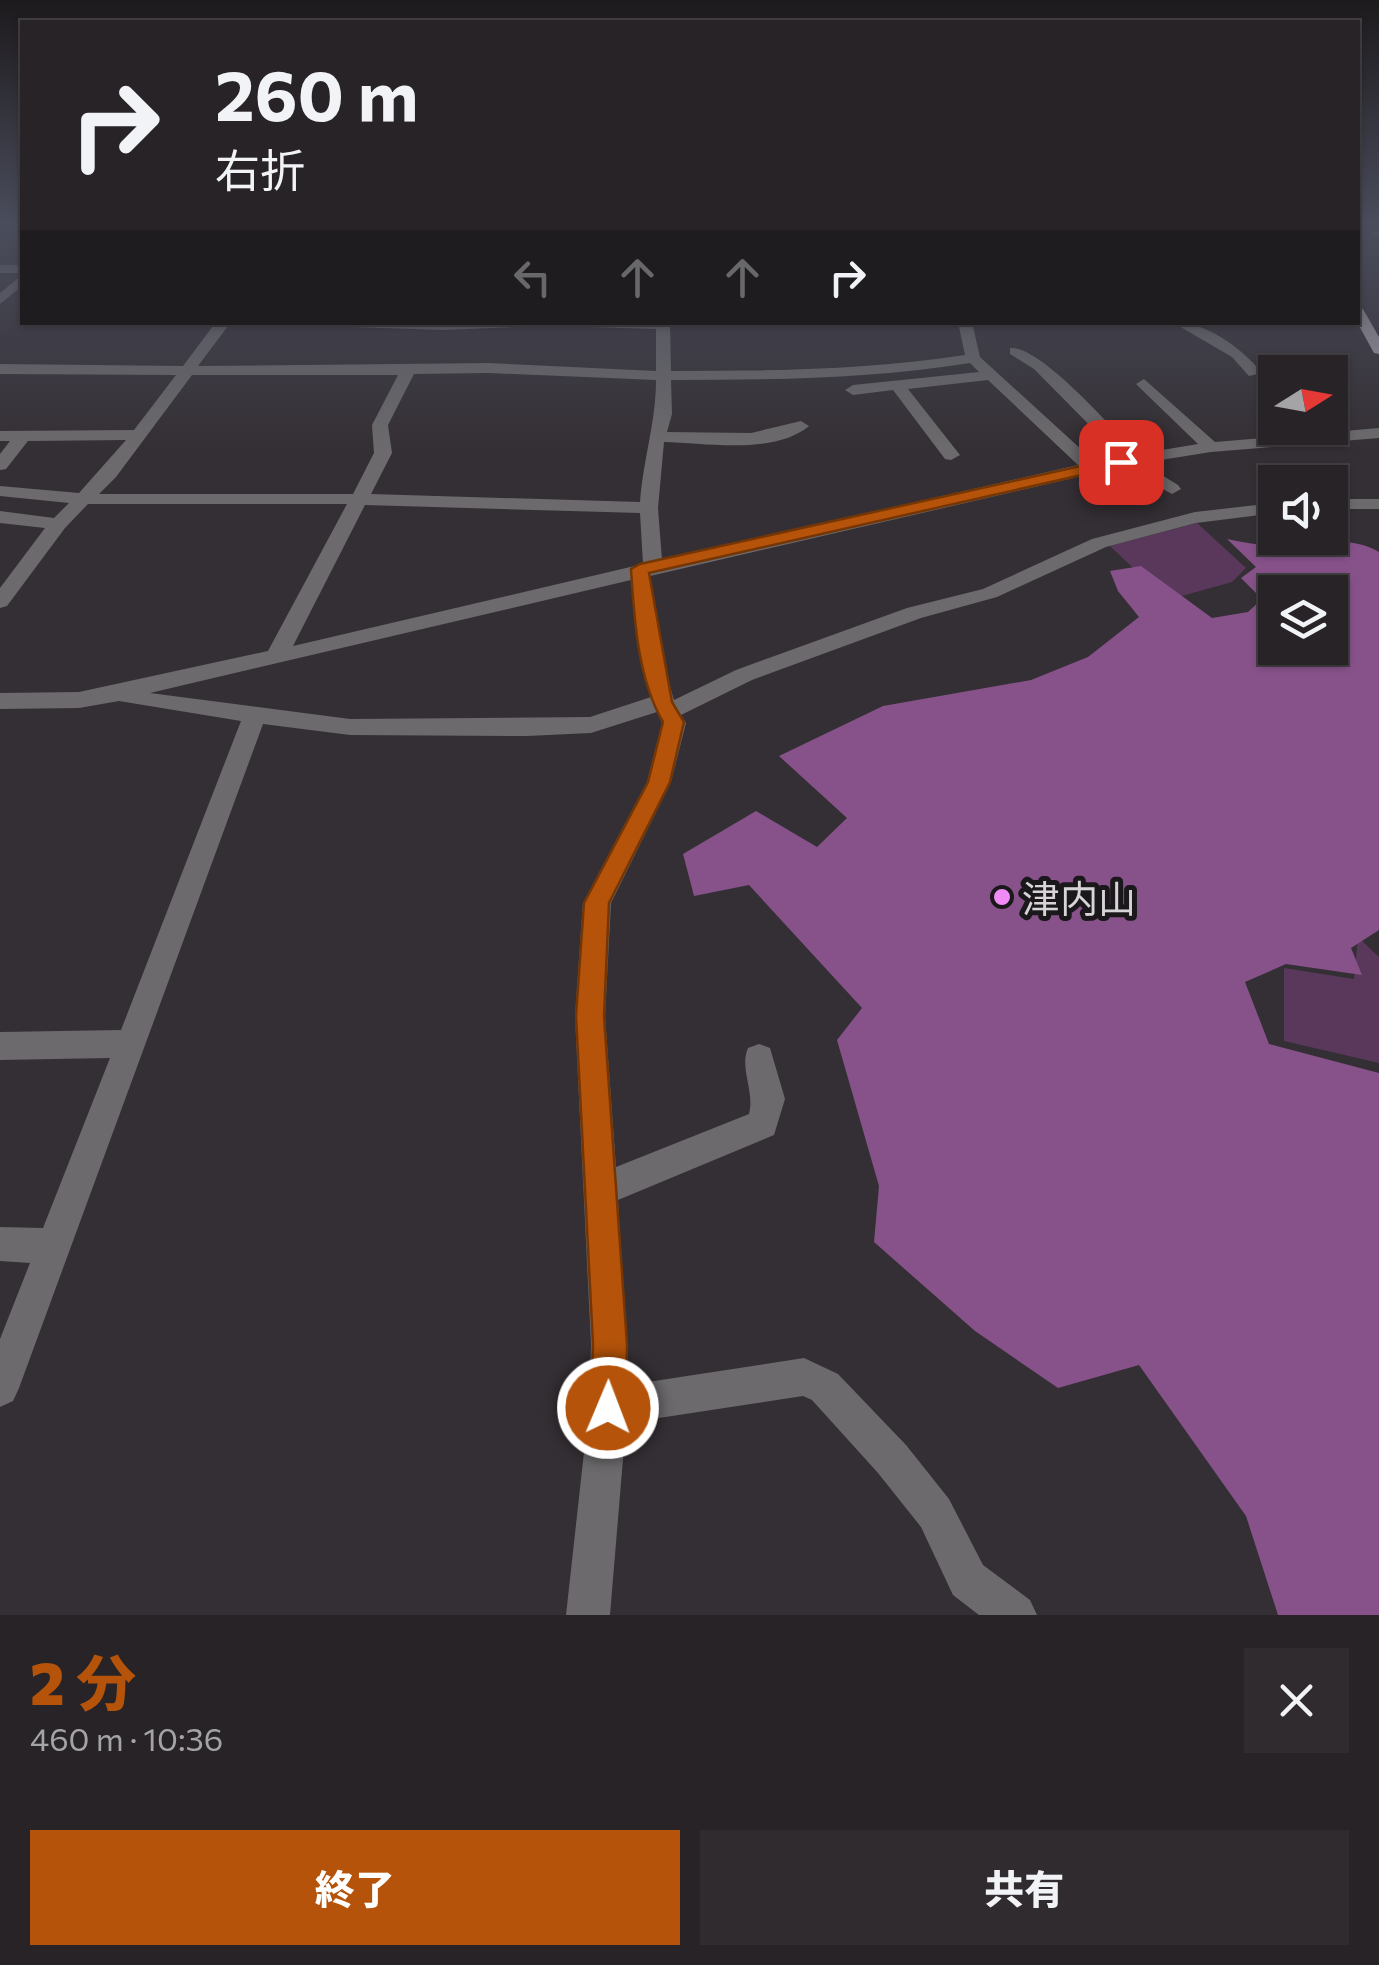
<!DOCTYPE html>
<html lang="ja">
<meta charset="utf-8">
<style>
:root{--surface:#272327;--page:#2f2b2f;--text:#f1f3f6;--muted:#a4a4a7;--line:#434044;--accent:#b45309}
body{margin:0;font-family:Commissioner,"Noto Sans JP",sans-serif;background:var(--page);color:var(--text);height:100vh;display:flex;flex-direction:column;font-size:38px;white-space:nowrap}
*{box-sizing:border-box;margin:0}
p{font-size:32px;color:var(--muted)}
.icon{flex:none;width:55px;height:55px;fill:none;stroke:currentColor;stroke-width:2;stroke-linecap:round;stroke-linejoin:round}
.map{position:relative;height:1615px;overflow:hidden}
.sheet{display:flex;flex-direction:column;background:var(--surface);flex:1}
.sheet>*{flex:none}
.guide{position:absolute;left:20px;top:20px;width:1340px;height:305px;border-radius:0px;box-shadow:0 2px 8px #0004,0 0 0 2px var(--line);background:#272327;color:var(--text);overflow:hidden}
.needle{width:65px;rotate:79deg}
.tools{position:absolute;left:1258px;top:355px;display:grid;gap:20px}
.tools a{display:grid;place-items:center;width:90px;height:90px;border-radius:0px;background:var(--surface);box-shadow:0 2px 8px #0004,0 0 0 2px var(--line);font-size:50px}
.pin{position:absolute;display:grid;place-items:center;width:85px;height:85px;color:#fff;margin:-42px;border-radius:20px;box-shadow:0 5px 15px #0006}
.me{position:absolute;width:110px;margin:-55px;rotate:1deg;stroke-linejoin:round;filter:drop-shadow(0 0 8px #0008)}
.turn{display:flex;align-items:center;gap:35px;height:210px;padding:0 30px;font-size:45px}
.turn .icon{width:130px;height:130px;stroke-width:2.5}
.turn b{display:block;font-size:70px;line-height:85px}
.lanes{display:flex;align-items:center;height:95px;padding:0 30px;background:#0003;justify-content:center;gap:50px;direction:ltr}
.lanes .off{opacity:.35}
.round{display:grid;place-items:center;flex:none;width:105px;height:105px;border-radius:0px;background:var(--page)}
.headline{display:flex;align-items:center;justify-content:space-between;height:170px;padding:0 30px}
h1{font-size:60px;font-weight:800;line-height:75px;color:var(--accent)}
.primary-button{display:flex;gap:20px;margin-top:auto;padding:20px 30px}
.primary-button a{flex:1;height:115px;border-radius:0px;background:var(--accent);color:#fff;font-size:40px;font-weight:800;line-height:115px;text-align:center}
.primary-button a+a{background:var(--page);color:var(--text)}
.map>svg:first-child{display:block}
.green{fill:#59385b}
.forest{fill:#87528a;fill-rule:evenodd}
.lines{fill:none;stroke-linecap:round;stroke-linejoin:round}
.minor{fill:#6c6a6c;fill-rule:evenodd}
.major{fill:#a7a1a7;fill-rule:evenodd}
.route{fill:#b45309;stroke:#753606;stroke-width:2.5}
.poi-dot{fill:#f08bf6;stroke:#1a181a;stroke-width:4}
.labels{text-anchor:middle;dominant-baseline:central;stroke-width:10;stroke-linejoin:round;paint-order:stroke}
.poi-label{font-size:38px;fill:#d7d3d7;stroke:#1a181a;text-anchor:start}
</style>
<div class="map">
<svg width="1379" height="1615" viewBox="0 0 1379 1615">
<rect width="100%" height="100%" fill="#342f34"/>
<g class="green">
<polygon points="1197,523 1246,568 1232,582 1171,599 1154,588 1110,546"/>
<polygon points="1358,937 1379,957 1379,1063 1284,1041 1284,968 1354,979"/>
</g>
<path class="forest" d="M1227,539C1246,543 1264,546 1284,546C1317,545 1348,534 1379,552V930L1351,948L1362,975L1286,964L1245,982L1269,1044L1379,1073V1615H1278L1246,1516L1139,1365L1058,1388L975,1331L874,1242L879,1186L837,1040L862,1008L749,885L694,896L683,854L756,811L817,847L847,818L779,756L883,706L1031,680L1088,657L1139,617L1118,591L1110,571L1141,566L1212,618L1248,612L1262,599L1241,578L1256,567ZM1275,592H1330V648H1275Z"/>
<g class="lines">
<g class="minor">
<polygon points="1376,230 1379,230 1379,238 1370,234"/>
<rect x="0" y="265" width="22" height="8"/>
<polygon points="22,275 22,286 0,304 0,293"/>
<path d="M216,322H231L198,366L489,363L656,371V329L558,326L551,322H670L671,371C769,371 868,370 965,355L958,322H972L980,357L1094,461L1120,456L1034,369L1010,354V348C1041,345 1113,430 1138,454L1198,444L1139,387L1136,384L1144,379L1215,442L1379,428V438L1211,452L1142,463L1178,485L1181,489L1172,494L1121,467L650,576L659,648L674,700L736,670L907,608L983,589L1092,539L1195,512L1275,503V513L1196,523L1106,547L997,597L921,618L752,680L681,715L686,723L671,782L611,903L605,1016L616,1167L749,1114C755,1091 739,1068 748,1048L759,1044L770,1048L785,1099L774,1135L618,1200L628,1385L804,1358L838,1374L906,1445L949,1499L983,1565L1030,1600L1037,1615H979L953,1595L921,1527L878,1473L812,1400L803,1396L626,1423L610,1615H566L589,1407L591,1344L575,1016L583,903L647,782L662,723L657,712L591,733L527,736L350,735L263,724L19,1388L13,1401L0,1407V1339L30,1263L0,1261V1227L43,1228L110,1058L0,1060V1032L121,1030L241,721L119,701L79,708L0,709V693L79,692L268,651L347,504H88L65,528L7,606L0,608V588L45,528L0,523V511L54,518L69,503L0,496V486L79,493L126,440L28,441L6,469L0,470V454L10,441H0V431L134,430L176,375L0,374V364L183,366ZM970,363L979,372L853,385L845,390L853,395L893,390L945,459L951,460L960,455L908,389L988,380L1078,465L662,560L658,508L664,442C707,443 774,455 809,426L801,421L751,433L667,432L672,414L671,380C771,380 871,379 970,363ZM489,373L656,380C656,422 643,460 640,502L371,494L392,453L388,425L414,374ZM192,375H398L372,425L374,453L353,494H99L116,477ZM365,505L640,513L643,564L293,646ZM631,580L638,648L651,697L590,717L350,719L150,693Z"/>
<polygon points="314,322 548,322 541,326 444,330 321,326"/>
<path d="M1172,322C1206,322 1241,347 1262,373L1249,376L1232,357Z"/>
<rect x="1330" y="499" width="49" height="10"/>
</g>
<polygon class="major" points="1358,308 1363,309 1379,337 1379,354 1374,353 1357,322"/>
</g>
<linearGradient id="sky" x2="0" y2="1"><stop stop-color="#1d1a1d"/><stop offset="0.5" stop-color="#4a4d5c"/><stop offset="1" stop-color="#4a4d5c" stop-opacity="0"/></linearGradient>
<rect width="1379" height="449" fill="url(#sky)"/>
<path class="route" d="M1121,457L1129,462L1126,465L649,573L672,702L684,722L670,782L609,903L604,1016L627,1344L626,1408L621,1420L608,1425L596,1420L591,1408L593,1344L576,1016L584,903L648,782L663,722C638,680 634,618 631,569L640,564Z"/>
<circle class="poi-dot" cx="1002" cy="897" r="10"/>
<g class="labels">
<g class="poi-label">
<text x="1022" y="897">津内山</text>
</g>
</g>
</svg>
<div class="tools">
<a><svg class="needle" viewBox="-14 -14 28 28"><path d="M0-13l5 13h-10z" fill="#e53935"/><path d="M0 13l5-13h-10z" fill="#a4a4a7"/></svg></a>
<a><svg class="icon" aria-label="sound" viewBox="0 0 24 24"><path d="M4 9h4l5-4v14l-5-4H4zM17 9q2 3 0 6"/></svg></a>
<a><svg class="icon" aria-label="layers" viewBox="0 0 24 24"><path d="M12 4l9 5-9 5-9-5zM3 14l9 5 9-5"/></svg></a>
</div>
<div class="pin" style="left:1121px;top:462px;background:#d93025"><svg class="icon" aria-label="arrive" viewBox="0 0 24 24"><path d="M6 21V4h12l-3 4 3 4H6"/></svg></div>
<svg class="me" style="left:608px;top:1408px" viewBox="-20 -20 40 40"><circle r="17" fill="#b45309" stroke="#fff" stroke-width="3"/><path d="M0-11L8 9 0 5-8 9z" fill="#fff"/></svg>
<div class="guide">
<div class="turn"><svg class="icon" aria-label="right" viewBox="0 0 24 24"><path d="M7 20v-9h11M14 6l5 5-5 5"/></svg><div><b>260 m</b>右折</div></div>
<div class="lanes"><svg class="icon off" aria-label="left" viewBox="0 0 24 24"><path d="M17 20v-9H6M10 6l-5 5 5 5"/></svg><svg class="icon off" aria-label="ahead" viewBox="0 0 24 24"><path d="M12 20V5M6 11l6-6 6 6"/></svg><svg class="icon off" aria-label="ahead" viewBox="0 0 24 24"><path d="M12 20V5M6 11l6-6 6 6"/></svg><svg class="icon" aria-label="right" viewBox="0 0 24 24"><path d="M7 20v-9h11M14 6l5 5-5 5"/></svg></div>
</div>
</div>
<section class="sheet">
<div class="headline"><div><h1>2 分</h1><p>460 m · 10:36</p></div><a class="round"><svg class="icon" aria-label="close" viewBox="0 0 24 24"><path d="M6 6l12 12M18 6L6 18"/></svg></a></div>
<div class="primary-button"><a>終了</a><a>共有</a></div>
</section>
